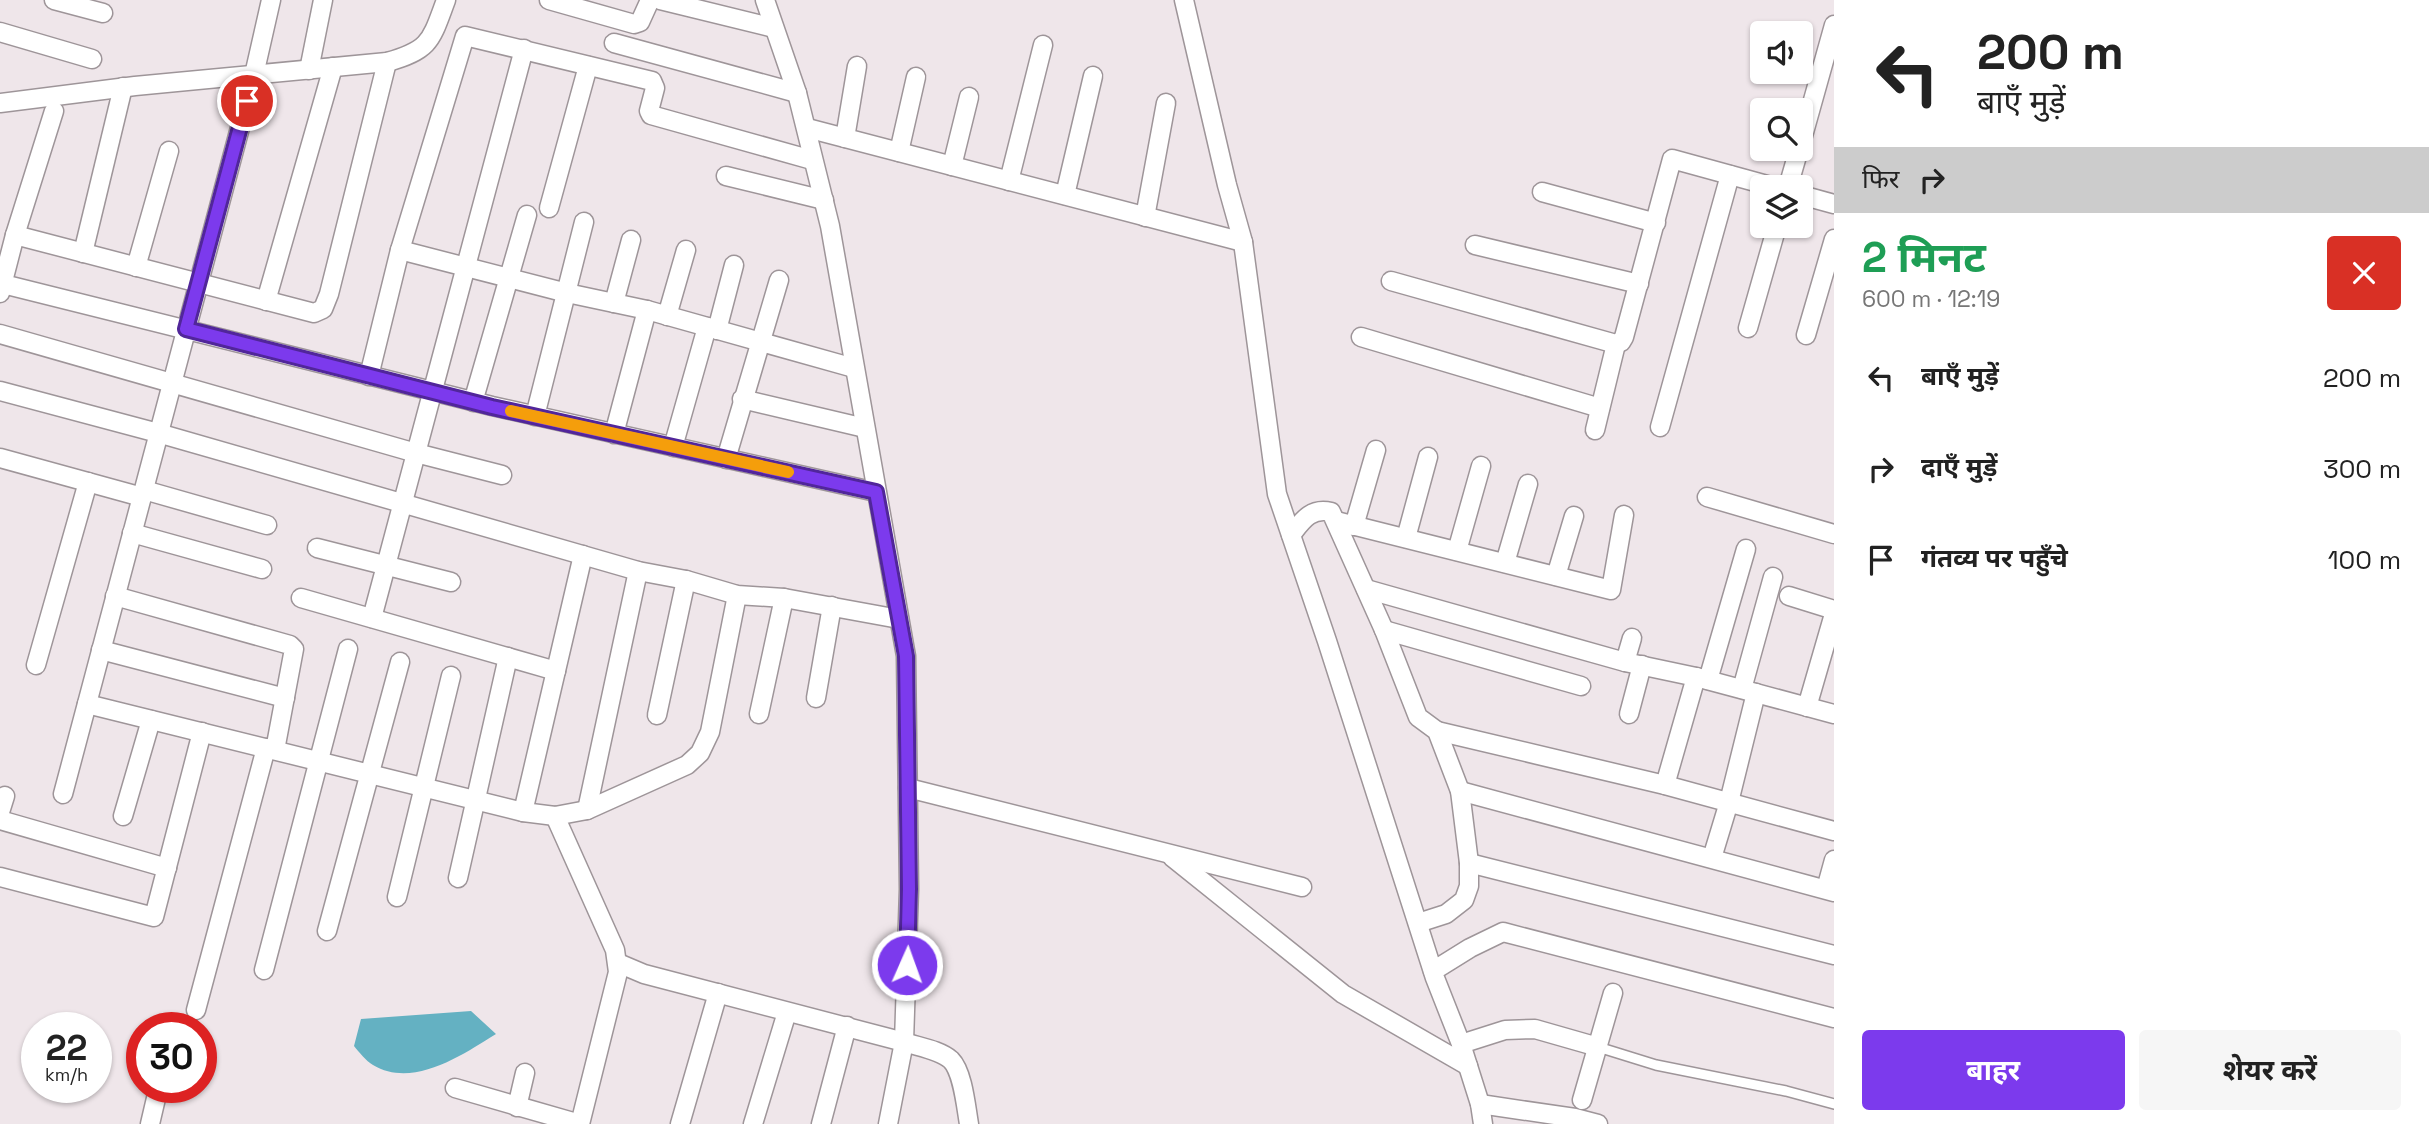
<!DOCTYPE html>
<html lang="hi">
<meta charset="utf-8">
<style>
:root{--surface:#fff;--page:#f6f6f6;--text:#222;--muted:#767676;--accent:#7c3aed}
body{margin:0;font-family:"Space Grotesk","Noto Sans Devanagari",sans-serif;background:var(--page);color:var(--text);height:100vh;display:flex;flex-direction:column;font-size:26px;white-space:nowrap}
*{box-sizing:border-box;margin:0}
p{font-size:23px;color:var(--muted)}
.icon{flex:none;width:38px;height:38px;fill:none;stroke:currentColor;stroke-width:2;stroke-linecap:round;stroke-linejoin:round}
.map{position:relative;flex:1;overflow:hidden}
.sheet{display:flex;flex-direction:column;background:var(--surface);width:595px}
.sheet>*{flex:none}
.hud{background:#fff;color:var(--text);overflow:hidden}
.controls{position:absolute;left:1750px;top:21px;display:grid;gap:14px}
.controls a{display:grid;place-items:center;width:63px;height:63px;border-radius:7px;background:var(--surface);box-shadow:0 2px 5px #0004;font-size:35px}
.speed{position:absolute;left:21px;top:1012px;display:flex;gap:14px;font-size:35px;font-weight:700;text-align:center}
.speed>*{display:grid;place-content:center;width:91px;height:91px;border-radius:50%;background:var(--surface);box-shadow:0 2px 5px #0004;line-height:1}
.speed small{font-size:18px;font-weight:400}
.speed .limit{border:10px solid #d22;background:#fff;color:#111}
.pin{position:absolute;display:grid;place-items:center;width:60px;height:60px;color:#fff;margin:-30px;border:4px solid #fff;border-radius:50%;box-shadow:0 2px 7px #0007}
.me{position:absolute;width:77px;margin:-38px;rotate:2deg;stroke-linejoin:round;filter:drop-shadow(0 0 5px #0008)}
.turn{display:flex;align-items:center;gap:24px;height:147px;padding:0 28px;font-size:32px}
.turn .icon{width:91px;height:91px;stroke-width:2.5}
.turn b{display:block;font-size:49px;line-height:60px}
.then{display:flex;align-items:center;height:66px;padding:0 28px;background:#0003;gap:14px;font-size:26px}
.round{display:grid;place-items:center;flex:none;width:74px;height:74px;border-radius:7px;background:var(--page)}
.summary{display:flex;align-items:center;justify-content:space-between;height:119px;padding:0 28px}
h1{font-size:42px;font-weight:700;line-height:52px;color:#1e9e55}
.action{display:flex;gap:14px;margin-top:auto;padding:14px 28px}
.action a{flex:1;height:80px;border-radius:7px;background:var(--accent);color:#fff;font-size:28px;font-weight:700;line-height:80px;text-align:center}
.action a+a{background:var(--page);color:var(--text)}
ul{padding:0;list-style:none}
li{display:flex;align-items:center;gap:21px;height:91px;padding:0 28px}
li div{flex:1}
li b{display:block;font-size:26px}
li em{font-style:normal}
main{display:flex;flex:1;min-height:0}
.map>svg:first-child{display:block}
.water{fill:#64b1c2}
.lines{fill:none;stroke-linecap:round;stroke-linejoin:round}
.lane-casing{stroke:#9e9599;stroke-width:12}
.street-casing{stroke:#9e9599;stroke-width:21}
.lane{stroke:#fff;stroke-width:9}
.street{stroke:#fff;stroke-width:18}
.route-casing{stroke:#51269a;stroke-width:18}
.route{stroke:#7c3aed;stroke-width:12}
.slow{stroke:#f59e0b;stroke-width:12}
</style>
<main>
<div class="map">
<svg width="1834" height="1124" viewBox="0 0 1834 1124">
<rect width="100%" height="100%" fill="#efe6ea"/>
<path class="water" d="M471,1011L496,1034C462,1055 413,1089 373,1065C366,1061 359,1052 354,1046L361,1019Z"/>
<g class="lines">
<defs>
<polyline id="lane" points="1598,1047 1656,1065 1786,1091 1834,1104"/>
<g id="street">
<polyline points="54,0 103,13"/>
<polyline points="549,0 634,24 640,22 650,0"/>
<polyline points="660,0 774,28"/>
<polyline points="765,0 797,93 830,226 906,656 909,889 904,1042 888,1124"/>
<polyline points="1184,0 1227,185 1243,242 1277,494 1327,641 1435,978 1461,1044 1480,1104 1483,1124"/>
<polyline points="0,32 92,59"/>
<polyline points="614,43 797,93"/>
<polyline points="309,70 323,0"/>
<path d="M0,103L135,86L387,62C431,50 431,40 446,0"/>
<polyline points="807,128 1243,242"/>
<polyline points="845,138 857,66"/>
<polyline points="1801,143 1834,25"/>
<polyline points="899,152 916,77"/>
<polyline points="952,166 969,97"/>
<polyline points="726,176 824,200"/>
<polyline points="1009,181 1043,45"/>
<polyline points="1788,187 1799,149"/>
<polyline points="1542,192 1656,223"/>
<polyline points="1065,195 1093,76"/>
<polyline points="1801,195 1834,204"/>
<polyline points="549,208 588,66"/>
<polyline points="1145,217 1166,103"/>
<polyline points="15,235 314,313 323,309 329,294 387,62"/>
<polyline points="1475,245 1639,284"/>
<polyline points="400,250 567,293 647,310 854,368"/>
<polyline points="83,253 123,87"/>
<polyline points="136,267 169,151"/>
<polyline points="1391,281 1616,344 1621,342 1624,337 1672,159 1774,187"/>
<polyline points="3,284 492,406 876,492"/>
<polyline points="0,293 15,235 54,111"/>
<polyline points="266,301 333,67"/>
<polyline points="614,303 631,240"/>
<polyline points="667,316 686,250"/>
<polyline points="1748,328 1777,226"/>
<polyline points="717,330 734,265"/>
<polyline points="0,334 416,453 502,475"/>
<polyline points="1806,335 1834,239"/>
<polyline points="1361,337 1600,408"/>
<polyline points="369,376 400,250 465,36 652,81 655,88 649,111 651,115 812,160"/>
<polyline points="0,391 158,433 638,571 686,580 737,595 784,598 899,619"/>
<polyline points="742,399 865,428"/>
<polyline points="473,402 527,215"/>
<polyline points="535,416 584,222"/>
<polyline points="1660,427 1730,175"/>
<polyline points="1595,430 1616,344"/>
<polyline points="614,434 647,310"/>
<polyline points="673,447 707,327"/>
<polyline points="0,458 142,497"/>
<polyline points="726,459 779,280"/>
<polyline points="144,490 267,525"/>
<polyline points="1707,497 1834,534"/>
<polyline points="1336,521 1611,590 1624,515"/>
<polyline points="1354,526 1376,450"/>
<polyline points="132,533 262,569"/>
<path d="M1291,535C1302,521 1311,507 1331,512L1384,630L1418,717L1437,731L1460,791L1469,863V886L1464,900L1446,914L1418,923"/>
<polyline points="1406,538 1428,457"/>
<polyline points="317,548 451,582"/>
<polyline points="1457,551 1481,466"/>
<polyline points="1505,563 1528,484"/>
<polyline points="1556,576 1574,516"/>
<polyline points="1366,589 1625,662 1696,677 1834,714"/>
<polyline points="115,596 290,645 294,649 275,750"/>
<polyline points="1789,596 1834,610"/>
<polyline points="301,598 556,671"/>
<path d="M372,618C424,429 472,238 524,49"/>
<polyline points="1384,630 1581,686"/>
<polyline points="101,650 285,698"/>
<polyline points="1625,662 1632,638"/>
<polyline points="36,665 88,482"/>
<polyline points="1708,680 1746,549"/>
<polyline points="1742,689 1773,577"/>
<polyline points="816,698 832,606"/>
<polyline points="87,704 523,812 555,816 587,810 687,765 700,753 710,732 737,595"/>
<polyline points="1807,707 1834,614"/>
<polyline points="759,714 784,598"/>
<polyline points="1629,714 1642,665"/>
<polyline points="657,715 686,580"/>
<polyline points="1437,731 1665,785 1834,831"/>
<polyline points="1665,785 1696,677"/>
<polyline points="908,788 1302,887"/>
<polyline points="1460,791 1834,892"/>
<polyline points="63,794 254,75 271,0"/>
<polyline points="587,810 638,571"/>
<polyline points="0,812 5,796"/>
<polyline points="523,812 583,555"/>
<polyline points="123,816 151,720"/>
<polyline points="555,816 615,950 618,972 580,1124"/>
<polyline points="0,820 167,868"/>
<polyline points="1172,857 1343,994 1468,1066"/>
<polyline points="1712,858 1729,802 1756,693"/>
<polyline points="1469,863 1834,955"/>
<polyline points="0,877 154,917 202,732"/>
<polyline points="458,878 508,657"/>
<polyline points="1826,889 1834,860"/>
<polyline points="397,897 451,676"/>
<polyline points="327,931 400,662"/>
<path d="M618,963L644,974L904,1042C919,1047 940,1050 951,1060C963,1072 966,1107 969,1124"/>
<polyline points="264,970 348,649"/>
<polyline points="1433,971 1470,948 1503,932 1834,1018"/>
<polyline points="196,1010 266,748"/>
<polyline points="1461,1044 1505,1030 1535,1029 1598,1047"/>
<polyline points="455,1088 580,1124"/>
<polyline points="1582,1100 1613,993"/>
<polyline points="1480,1104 1575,1118 1598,1124"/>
<polyline points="517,1107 525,1073"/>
<polyline points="150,1124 157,1094"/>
<polyline points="680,1124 718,993"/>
<polyline points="753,1124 787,1012"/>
<polyline points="821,1124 847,1026"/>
</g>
</defs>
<use href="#lane" class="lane-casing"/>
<use href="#street" class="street-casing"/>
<use href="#lane" class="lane"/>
<use href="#street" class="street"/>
</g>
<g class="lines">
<defs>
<polyline id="route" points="247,101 186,329 492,407 876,492 906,656 909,889 907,965"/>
</defs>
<use href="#route" class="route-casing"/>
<use href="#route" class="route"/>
<polyline class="slow" points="511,411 788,472"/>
</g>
</svg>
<div class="controls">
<a><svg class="icon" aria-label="sound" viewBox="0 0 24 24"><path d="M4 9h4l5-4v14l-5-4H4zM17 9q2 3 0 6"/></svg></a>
<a><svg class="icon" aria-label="search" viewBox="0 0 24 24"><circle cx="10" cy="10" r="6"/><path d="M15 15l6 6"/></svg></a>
<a><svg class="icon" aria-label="layers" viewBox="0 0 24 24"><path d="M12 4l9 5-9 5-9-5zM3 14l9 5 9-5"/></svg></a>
</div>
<div class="speed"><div>22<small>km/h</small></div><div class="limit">30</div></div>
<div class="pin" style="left:247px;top:101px;background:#d93025"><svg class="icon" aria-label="arrive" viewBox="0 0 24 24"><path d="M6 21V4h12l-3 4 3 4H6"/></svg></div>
<svg class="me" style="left:907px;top:965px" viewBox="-20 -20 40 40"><circle r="17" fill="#7c3aed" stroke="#fff" stroke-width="3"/><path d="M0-11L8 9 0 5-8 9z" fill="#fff"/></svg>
</div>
<section class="sheet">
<div class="hud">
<div class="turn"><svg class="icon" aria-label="left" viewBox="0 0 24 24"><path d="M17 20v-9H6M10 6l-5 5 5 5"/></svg><div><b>200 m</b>बाएँ मुड़ें</div></div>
<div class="then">फिर<svg class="icon" aria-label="right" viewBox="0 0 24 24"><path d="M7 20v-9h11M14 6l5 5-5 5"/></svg></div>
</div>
<div class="summary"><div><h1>2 मिनट</h1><p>600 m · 12:19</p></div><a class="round" style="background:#d93025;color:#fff"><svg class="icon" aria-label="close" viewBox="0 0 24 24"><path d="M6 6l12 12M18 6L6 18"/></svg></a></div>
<ul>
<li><svg class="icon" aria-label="left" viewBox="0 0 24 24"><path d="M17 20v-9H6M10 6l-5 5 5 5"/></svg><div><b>बाएँ मुड़ें</b></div><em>200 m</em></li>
<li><svg class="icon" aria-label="right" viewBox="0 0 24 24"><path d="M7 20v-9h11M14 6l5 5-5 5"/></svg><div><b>दाएँ मुड़ें</b></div><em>300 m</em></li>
<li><svg class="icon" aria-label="arrive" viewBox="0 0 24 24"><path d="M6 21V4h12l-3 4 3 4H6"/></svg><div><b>गंतव्य पर पहुँचे</b></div><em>100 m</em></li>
</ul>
<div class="action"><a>बाहर</a><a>शेयर करें</a></div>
</section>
</main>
